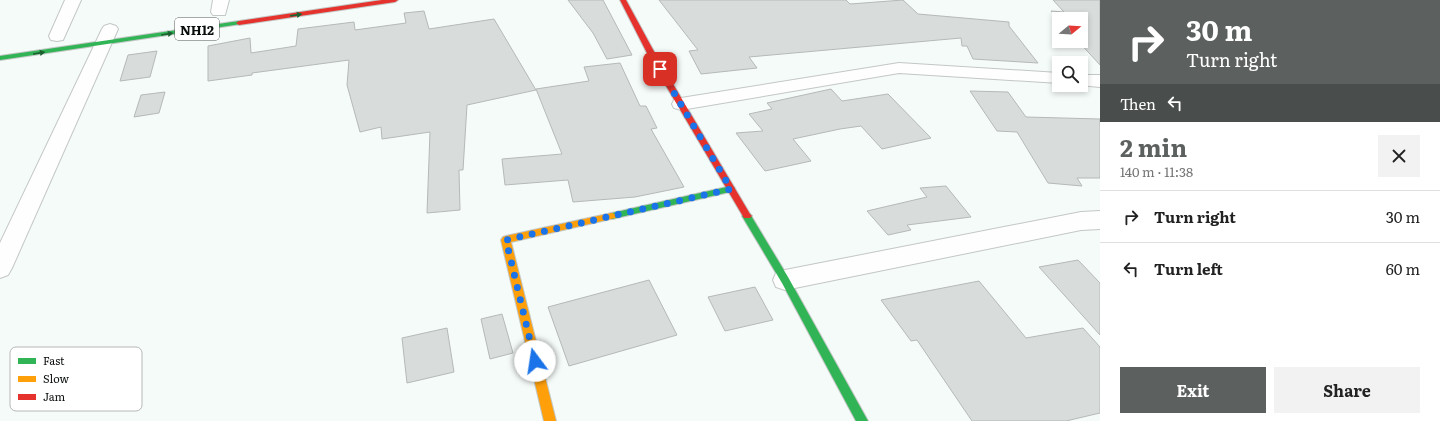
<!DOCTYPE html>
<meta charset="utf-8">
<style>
:root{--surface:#fff;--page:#f2f2f2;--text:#222;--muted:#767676;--line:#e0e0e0;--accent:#5c615f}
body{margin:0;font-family:Literata,serif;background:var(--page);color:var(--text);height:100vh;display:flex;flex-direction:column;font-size:15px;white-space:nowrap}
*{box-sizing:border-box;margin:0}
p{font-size:13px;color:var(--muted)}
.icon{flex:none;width:22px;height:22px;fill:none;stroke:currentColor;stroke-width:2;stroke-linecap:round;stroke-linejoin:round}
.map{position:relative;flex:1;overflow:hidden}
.details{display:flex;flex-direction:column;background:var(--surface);width:340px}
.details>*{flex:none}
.banner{background:#5c615f;color:#fff;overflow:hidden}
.needle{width:26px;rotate:72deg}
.buttons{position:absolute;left:1052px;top:12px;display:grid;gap:8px}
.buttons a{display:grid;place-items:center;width:36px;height:36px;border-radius:0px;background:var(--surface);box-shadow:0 2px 6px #0003;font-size:20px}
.pin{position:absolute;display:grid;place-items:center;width:34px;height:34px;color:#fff;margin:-17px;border-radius:8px;box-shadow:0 2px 6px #0006}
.me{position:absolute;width:44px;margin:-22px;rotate:346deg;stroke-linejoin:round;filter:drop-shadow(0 0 3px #0008)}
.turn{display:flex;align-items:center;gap:14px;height:84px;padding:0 20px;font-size:18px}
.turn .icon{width:52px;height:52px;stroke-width:2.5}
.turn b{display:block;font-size:28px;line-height:34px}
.then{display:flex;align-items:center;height:38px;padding:0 20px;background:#0003;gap:8px;font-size:15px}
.round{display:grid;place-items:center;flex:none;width:42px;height:42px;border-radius:0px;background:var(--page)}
.headline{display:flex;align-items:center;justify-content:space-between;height:68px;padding:0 20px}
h1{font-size:24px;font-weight:700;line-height:30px;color:var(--accent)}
.cta{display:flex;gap:8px;margin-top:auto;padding:8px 20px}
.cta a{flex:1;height:46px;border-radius:0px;background:var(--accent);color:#fff;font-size:16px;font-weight:700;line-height:46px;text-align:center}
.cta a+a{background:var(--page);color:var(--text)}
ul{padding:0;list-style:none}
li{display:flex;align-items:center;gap:12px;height:52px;padding:0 20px;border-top:1px solid var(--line)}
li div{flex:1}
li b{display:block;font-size:15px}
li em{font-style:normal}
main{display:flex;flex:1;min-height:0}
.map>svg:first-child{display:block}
.building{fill:#d8dddb;stroke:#b5b9b7}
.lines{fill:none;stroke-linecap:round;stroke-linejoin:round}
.street-casing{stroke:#c3c7c5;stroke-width:2}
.fast-casing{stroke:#c3c7c5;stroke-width:2}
.slow-casing{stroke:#c3c7c5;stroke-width:2}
.jam-casing{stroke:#c3c7c5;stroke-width:2}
.street{fill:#fefefe;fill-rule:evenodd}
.fast{fill:#30b455;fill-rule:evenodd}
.slow{fill:#ff9f0a;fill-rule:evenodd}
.jam{fill:#e5322d;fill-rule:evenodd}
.oneway{fill:#1d6131}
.route{stroke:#1a73e8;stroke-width:7;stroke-dasharray:0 12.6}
.labels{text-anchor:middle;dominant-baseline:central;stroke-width:3.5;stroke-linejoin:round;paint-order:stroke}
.shield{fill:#fff;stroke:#545656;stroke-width:1}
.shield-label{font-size:13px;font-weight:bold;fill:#0a0e0d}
.key{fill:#fff;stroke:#b6b7b6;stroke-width:1}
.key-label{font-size:11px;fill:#0a0e0d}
</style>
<main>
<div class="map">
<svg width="1100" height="421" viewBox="0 0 1100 421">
<rect width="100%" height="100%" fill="#f5fbf8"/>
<g class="building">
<polygon points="568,0 603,0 632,55 607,59 593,33"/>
<polygon points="659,0 846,0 850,4 903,0 918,14 1009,22 1009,26 1038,63 973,59 967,46 962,46 961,38 749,57 757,68 701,74 689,51 698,50"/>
<polygon points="1053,0 1100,0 1100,65 1078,41 1081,41 1081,19 1059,20 1051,11 1064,12"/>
<polygon points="424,11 429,29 494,19 536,90 467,105 463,170 459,170 460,210 427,213 430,132 382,139 381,127 360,132 347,85 349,60 252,73 252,75 208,81 208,46 250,38 251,53 296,46 298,29 354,22 355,30 406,23 404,13"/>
<polygon points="157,51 150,77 120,81 128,55"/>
<polygon points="620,63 640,106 646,106 657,128 651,129 684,187 635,197 573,202 568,180 505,185 502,159 562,154 536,89 589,81 584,67"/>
<polygon points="831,89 842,101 888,94 931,138 882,149 861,126 840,129 793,139 811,161 765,171 736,133 763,131 749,114 772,109 767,103"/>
<polygon points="970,91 1008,92 1026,117 1100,119 1100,178 1077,178 1082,186 1048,183 1017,132 997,131"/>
<polygon points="165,92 159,113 134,117 141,95"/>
<polygon points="946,186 971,217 907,225 911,230 888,235 867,211 927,197 920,188"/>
<polygon points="1078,260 1100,283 1100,335 1039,267"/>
<polygon points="649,280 677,335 569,366 548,307"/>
<polygon points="979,281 1026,338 1083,328 1100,347 1100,413 1066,421 972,421 917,340 911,341 881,300"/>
<polygon points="755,287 773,320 725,331 708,297"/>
<polygon points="502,314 513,353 490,359 481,319"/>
<polygon points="447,328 454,372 407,383 402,338"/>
</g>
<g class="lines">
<defs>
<g id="street">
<polygon points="65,0 81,0 63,40 57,41 51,40 49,36"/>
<polygon points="213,0 229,0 225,15 213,15 211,12"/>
<polygon points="110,24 116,26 118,29 12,268 8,275 0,278 0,243 102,29 104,26"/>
<polygon points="899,63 1059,73 1059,83 899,73 681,110 674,108 672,104 674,100 681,98"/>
<polygon points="1081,75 1100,75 1100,87 1079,85 1081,85"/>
<polygon points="1100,211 1100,229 1081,230 785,290 776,287 773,280 776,273 785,270 1081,212"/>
</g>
<g id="fast">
<polygon points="239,21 242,23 241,24 0,60 0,56"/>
<polygon points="731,186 734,187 735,189 734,191 612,219 609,218 607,216 609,214 612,213"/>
<polygon points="747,213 750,214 788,277 868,421 856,421 782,283 742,216 744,214"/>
</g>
<polygon id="slow" points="612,213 615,214 617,216 615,218 511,242 556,421 544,421 501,240 503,237 506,236"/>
<g id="jam">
<polygon points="382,0 398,0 395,2 239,25 236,23 239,21"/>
<polygon points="620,0 626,0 657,57 750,214 752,216 750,218 744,218 649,57"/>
</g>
</defs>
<use href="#street" class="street-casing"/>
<use href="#fast" class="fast-casing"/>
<use href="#slow" class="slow-casing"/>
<use href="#jam" class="jam-casing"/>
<use href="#street" class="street"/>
<use href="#fast" class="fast"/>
<use href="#slow" class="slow"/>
<use href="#jam" class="jam"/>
</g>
<defs><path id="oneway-solid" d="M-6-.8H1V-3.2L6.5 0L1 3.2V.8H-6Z"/></defs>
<g class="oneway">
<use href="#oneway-solid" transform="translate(296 15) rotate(-8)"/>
<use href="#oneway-solid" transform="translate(167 34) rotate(-9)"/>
<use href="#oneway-solid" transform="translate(39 53) rotate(-9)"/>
</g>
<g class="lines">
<polyline class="route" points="535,361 506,240 731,189 660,69"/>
</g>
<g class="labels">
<rect class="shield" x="175" y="18" width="44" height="22" rx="3"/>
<g class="shield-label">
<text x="197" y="29">NH12</text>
</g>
</g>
<rect x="10" y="347" width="132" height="64" rx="6" class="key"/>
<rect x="18" y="358" width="18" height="6" fill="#30b455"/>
<rect x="18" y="376" width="18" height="6" fill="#ff9f0a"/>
<rect x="18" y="394" width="18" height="6" fill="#e5322d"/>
<g class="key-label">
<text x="43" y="365">Fast</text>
<text x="43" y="383">Slow</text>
<text x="43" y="401">Jam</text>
</g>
</svg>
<div class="buttons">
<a><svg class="needle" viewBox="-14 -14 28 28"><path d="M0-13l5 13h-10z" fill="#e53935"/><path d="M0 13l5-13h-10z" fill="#767676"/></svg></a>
<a><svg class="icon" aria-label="search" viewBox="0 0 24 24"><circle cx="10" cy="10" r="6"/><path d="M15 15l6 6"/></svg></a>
</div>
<div class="pin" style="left:660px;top:69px;background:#d93025"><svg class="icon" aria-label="arrive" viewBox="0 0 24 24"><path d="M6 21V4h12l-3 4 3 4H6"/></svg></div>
<svg class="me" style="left:535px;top:361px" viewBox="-20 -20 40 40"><circle r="19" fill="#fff"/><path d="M0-13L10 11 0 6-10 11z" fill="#1a73e8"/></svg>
</div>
<section class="details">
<div class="banner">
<div class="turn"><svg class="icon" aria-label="right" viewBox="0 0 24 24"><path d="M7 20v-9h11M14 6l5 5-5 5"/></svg><div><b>30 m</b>Turn right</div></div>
<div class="then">Then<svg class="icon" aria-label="left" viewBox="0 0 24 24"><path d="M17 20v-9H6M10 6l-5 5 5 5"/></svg></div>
</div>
<div class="headline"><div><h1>2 min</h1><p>140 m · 11:38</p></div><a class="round"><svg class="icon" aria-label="close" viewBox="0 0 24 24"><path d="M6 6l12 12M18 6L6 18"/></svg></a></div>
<ul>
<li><svg class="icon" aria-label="right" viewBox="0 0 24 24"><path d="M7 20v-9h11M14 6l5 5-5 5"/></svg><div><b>Turn right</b></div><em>30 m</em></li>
<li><svg class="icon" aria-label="left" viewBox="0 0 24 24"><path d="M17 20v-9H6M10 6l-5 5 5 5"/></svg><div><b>Turn left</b></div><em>60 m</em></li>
</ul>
<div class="cta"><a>Exit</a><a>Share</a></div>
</section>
</main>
